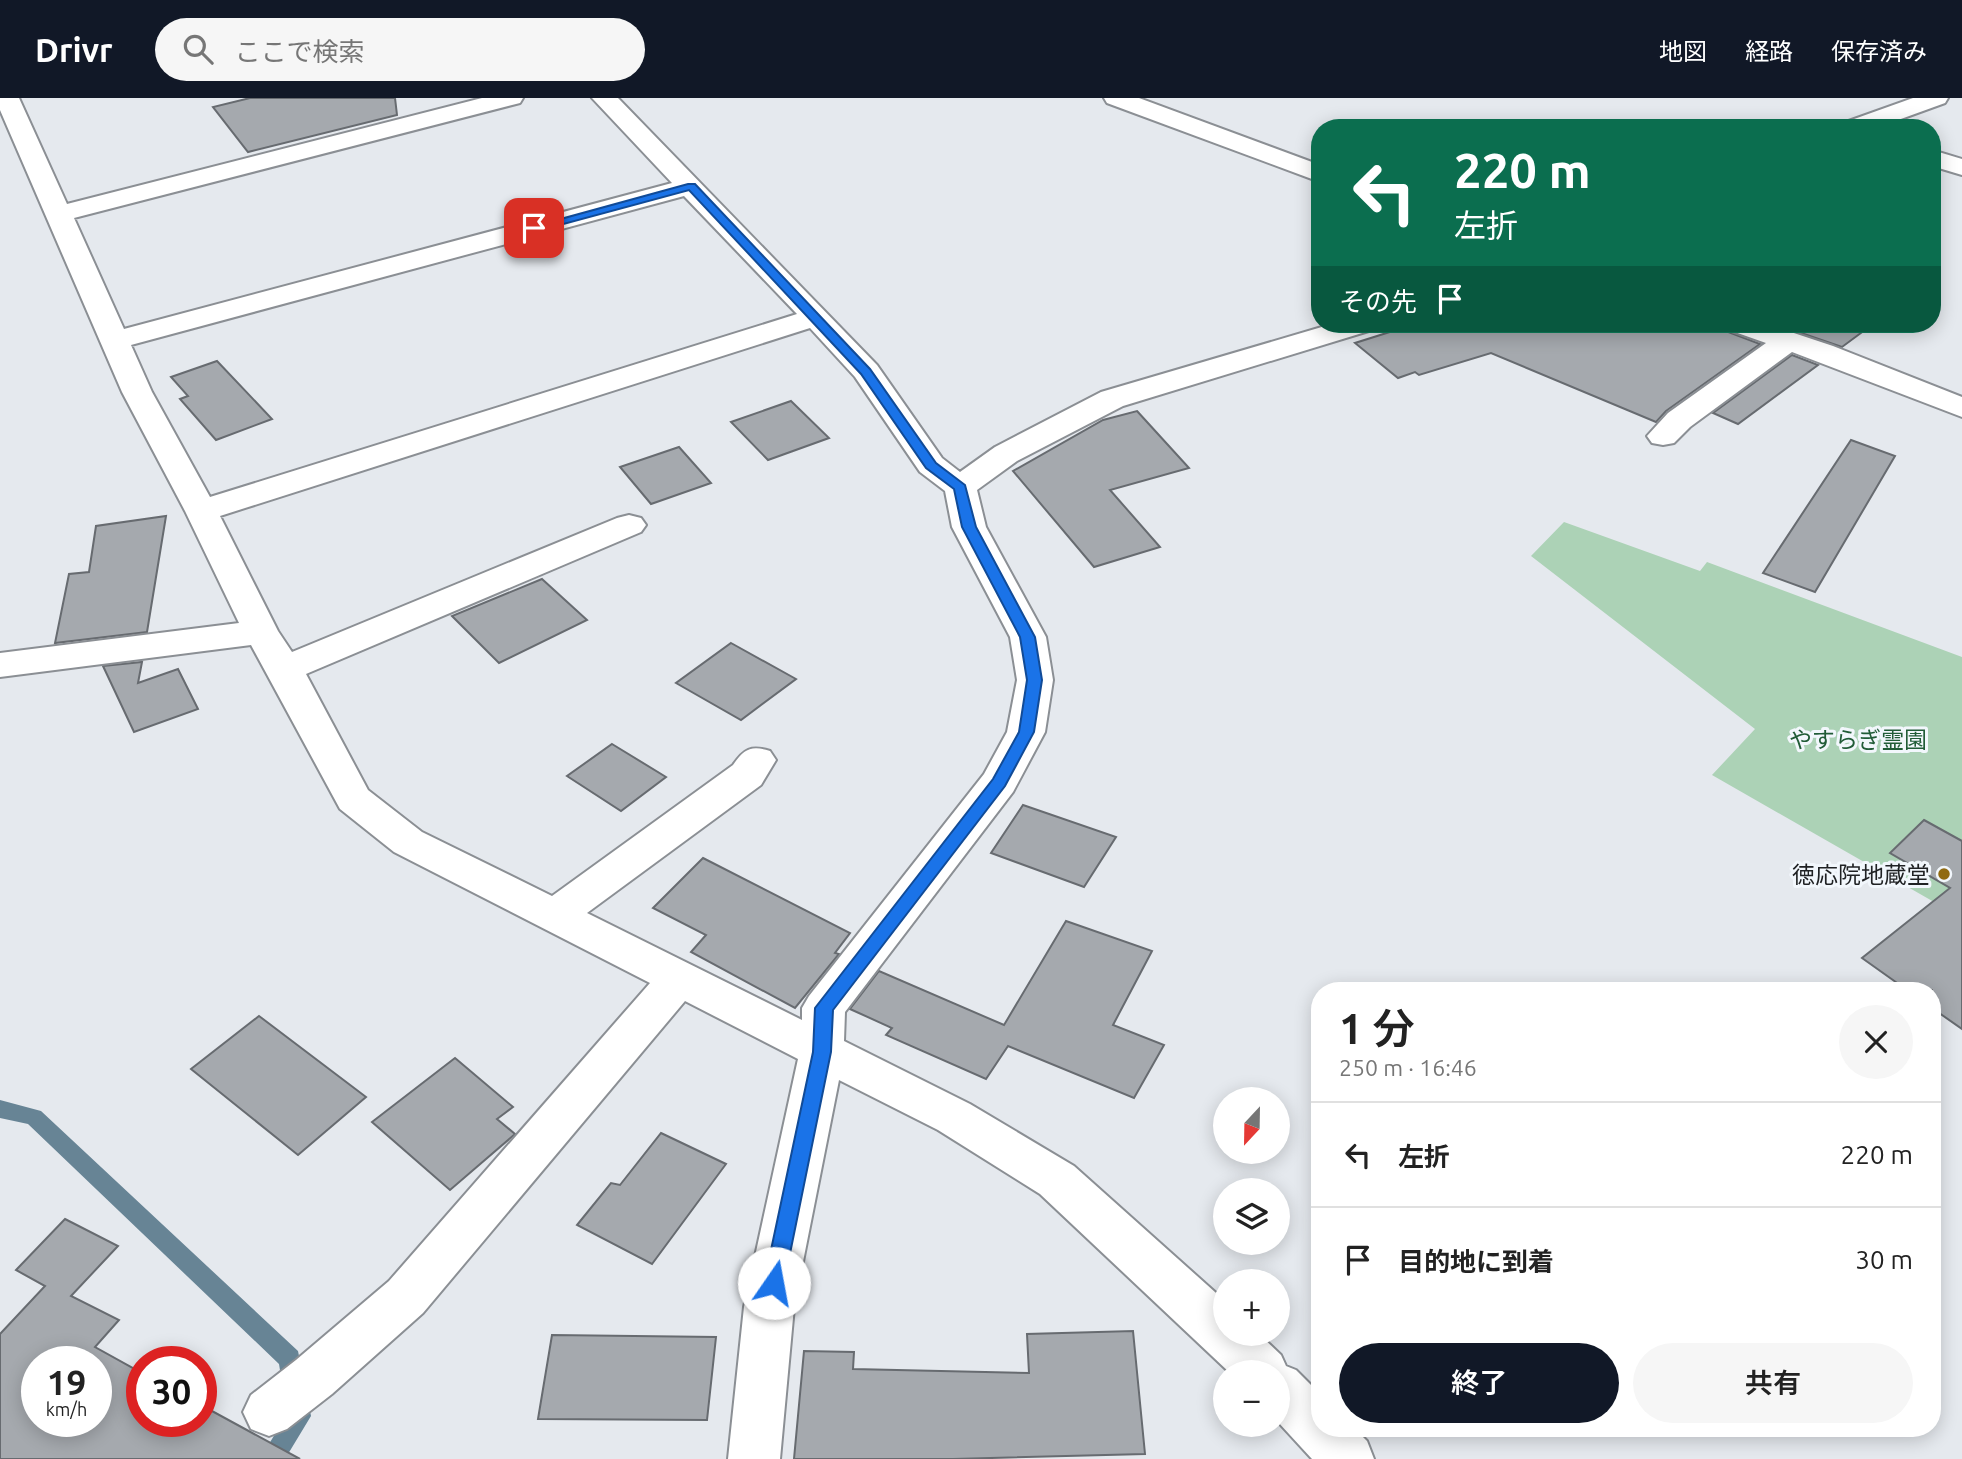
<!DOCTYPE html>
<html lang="ja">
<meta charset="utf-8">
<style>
:root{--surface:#fff;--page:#f6f6f6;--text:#222;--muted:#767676;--line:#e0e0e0;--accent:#111827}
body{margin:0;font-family:Ubuntu,"Noto Sans JP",sans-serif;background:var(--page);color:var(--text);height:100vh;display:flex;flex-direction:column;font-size:26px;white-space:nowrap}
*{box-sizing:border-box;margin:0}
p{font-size:23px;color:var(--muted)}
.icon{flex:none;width:38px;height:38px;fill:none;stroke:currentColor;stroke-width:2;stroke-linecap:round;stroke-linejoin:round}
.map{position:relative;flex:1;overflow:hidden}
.sheet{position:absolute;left:1311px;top:884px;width:630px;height:455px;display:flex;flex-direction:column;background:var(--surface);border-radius:28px;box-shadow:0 4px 18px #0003}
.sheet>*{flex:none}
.banner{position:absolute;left:1311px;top:21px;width:630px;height:214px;border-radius:28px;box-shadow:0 4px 18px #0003;background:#0b6e4f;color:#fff;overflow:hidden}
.needle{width:46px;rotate:202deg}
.fabs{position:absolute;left:1213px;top:989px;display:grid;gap:14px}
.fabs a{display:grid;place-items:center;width:77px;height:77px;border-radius:50%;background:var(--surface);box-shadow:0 4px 18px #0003;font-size:35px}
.speed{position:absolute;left:21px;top:1248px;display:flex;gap:14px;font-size:35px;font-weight:700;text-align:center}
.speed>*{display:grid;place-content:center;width:91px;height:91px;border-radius:50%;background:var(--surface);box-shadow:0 4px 18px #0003;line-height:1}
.speed small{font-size:18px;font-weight:400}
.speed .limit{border:10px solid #d22;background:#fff;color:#111}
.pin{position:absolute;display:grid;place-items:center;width:60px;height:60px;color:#fff;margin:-30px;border-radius:14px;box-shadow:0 4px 10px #0006}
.me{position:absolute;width:77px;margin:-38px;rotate:12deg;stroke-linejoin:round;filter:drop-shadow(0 0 5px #0008)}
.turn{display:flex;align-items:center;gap:24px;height:147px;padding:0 28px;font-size:32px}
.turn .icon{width:91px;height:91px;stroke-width:2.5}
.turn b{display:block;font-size:49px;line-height:60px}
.then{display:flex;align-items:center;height:66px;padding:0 28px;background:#0003;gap:14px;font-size:26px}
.round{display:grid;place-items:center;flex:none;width:74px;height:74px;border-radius:37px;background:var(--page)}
.summary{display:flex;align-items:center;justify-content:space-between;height:119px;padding:0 28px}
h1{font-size:42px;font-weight:600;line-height:52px}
.cta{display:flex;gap:14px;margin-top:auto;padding:14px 28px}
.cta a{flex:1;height:80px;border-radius:42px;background:var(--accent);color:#fff;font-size:28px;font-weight:600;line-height:80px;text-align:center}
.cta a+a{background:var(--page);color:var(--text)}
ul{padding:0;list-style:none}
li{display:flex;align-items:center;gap:21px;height:105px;padding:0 28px;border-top:2px solid var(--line)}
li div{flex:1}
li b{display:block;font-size:26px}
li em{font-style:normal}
header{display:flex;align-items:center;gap:42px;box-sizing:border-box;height:98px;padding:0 35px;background:var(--accent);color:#fff}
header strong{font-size:33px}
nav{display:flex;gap:38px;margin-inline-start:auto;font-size:24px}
.search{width:490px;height:63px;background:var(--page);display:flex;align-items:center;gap:18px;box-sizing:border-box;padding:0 24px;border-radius:38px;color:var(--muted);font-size:26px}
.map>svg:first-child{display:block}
.green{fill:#acd2b6}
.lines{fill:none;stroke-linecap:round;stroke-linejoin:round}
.stream{fill:#678495;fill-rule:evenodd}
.building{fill:#a5a9ae;stroke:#676b70;stroke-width:2;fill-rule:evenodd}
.minor-casing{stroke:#8b8f94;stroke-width:4}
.minor{fill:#fff;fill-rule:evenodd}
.route{fill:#1a73e8;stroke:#114b97;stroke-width:2}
.poi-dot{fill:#906a10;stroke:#f2f7fc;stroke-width:2.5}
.labels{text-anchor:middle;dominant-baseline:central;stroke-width:6;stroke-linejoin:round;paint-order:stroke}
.park-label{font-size:23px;fill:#215c37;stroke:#f2f7fc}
.poi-label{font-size:23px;fill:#202224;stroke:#f2f7fc;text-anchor:end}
</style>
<header>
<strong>Drivr</strong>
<div class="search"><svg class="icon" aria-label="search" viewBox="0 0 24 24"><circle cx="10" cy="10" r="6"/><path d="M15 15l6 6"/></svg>ここで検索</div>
<nav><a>地図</a><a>経路</a><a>保存済み</a></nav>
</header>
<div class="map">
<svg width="1962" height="1361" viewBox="0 0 1962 1361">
<rect width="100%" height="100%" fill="#e5e9ee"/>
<polygon class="green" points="1564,424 1700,473 1707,464 1962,559 1962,820 1712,677 1755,631 1531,458"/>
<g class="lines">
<polygon class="stream" points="0,1002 41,1013 298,1253 311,1318 285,1361 260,1361 287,1316 279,1266 28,1026 0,1020"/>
</g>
<g class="building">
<polygon points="250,0 395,0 397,17 248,54 213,9"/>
<polygon points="1415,226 1722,226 1728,234 1760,246 1666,313 1656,324 1491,255 1419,277 1415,274 1398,280 1355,245"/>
<polygon points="1775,226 1873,226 1842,249"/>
<polygon points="1792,257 1818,267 1738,326 1713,315"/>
<polygon points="217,263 272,321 216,342 180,301 188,298 171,279"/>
<polygon points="791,303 829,340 768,362 731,324"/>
<polygon points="1137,313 1189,370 1110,392 1160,449 1094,469 1013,373 1103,322"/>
<polygon points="1851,342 1895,358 1815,494 1763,475"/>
<polygon points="679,349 711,385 651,406 620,369"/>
<polygon points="166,418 147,534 55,545 69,476 89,474 96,428"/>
<polygon points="542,481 587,522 499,565 452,518"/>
<polygon points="731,545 796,581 741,622 676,585"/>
<polygon points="142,564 138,585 178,571 198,611 134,634 103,568"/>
<polygon points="612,646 666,679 621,713 567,678"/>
<polygon points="1023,707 1116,739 1084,789 991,755"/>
<polygon points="1924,722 1962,743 1962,931 1932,910 1932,892 1907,892 1862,860 1950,790 1890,755"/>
<polygon points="703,760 850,835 835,855 839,856 795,910 691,854 706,837 653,810"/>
<polygon points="1066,823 1152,853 1113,927 1164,947 1134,1000 1008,948 986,981 886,937 892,930 850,911 879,873 1004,927"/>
<polygon points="259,918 366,999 298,1057 191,971"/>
<polygon points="455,960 513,1009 497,1021 515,1036 450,1092 372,1024"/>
<polygon points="661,1035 726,1066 652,1166 577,1127 611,1085 620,1087"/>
<path d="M65,1121L118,1148L71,1198L119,1222L95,1249L142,1275V1323H201V1307L300,1361H0V1236L45,1188L16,1172ZM37,1264H96V1323H37Z"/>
<polygon points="1133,1233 1145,1356 953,1361 794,1361 804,1253 854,1254 853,1271 1029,1275 1027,1236"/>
<polygon points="552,1237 716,1239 707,1322 538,1321"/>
</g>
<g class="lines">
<defs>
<g id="minor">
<path d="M0,0H19L67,106L482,0H523L520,5L74,120L124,231L672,85L592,0H618L877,267L942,360L960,374L995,349L1101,294L1332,226H1376L1372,232L1123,308L1017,363L977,392L986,429L1046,539L1053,582L1045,634L1013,694L845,914L844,943L970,1006L1074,1068L1225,1203V1236H1259L1281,1257L1286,1268L1296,1272L1320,1296V1330H1354L1367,1343L1374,1361H1312L1278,1324V1274H1229L1040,1096L938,1032L839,982L794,1209L780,1361H728L744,1209L798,961L685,903L423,1215L332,1296L287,1331L269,1338L251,1331L243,1314L251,1297L296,1262L389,1183L650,885L394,754L340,711L251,547L0,579V555L239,525L185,413L122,294L0,12ZM684,98L797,216L210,399L152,294L131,247ZM810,230L855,279L920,374L945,393L952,429L1010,539L1017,582L1007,634L984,676L809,898L802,910V922L587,815L761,687L776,662L770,653C751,647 744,651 733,667L552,798L422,734L368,692L306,576L641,434L646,427L641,420L629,417L617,420L292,554L278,533L220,418Z"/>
<polygon points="1104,0 1139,0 1320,67 1320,84 1107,5"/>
<polygon points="1913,0 1948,0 1945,5 1876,30 1840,30 1843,25"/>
<polygon points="1932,52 1962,61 1962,77 1932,68"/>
<polygon points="1725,226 1767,226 1833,248 1962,299 1962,319 1792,254 1690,329 1674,345 1663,347 1652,345 1647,338 1668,315 1766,245 1729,232"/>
</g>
</defs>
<use href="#minor" class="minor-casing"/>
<use href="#minor" class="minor"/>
</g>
<polygon class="route" points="688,86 695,86 870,271 936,365 965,387 976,429 1035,539 1042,582 1034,634 1005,688 833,912 831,954 784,1185 781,1192 774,1195 767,1192 764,1185 813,954 815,910 993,681 1019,634 1027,582 1020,539 962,429 954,391 926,370 861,276 689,92 534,134 528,130"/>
<circle class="poi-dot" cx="1944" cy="776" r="7"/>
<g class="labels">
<g class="park-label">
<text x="1858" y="641">やすらぎ霊園</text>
</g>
<g class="poi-label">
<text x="1930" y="776">徳応院地蔵堂</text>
</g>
</g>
</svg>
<div class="fabs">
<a><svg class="needle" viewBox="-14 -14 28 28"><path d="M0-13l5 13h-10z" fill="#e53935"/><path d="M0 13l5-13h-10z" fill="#767676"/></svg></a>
<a><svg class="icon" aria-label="layers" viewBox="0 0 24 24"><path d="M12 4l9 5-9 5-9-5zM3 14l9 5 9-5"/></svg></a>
<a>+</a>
<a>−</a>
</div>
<div class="speed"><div>19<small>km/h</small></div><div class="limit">30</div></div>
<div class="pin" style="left:534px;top:130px;background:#d93025"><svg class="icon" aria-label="arrive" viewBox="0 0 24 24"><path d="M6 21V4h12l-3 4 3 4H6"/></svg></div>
<svg class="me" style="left:774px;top:1185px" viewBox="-20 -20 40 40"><circle r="19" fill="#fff"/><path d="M0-13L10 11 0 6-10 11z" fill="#1a73e8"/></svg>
<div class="banner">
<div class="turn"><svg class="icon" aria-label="left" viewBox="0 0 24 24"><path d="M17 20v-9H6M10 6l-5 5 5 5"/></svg><div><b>220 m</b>左折</div></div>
<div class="then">その先<svg class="icon" aria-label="arrive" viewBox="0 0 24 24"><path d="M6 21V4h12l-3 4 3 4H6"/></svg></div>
</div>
<section class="sheet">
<div class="summary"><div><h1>1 分</h1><p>250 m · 16:46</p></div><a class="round"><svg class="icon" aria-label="close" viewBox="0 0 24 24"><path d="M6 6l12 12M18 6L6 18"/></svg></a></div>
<ul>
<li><svg class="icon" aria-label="left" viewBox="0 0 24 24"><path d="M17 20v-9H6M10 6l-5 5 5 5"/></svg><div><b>左折</b></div><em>220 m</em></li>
<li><svg class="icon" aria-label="arrive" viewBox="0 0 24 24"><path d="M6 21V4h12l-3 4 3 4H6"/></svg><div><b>目的地に到着</b></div><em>30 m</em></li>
</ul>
<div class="cta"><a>終了</a><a>共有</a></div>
</section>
</div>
